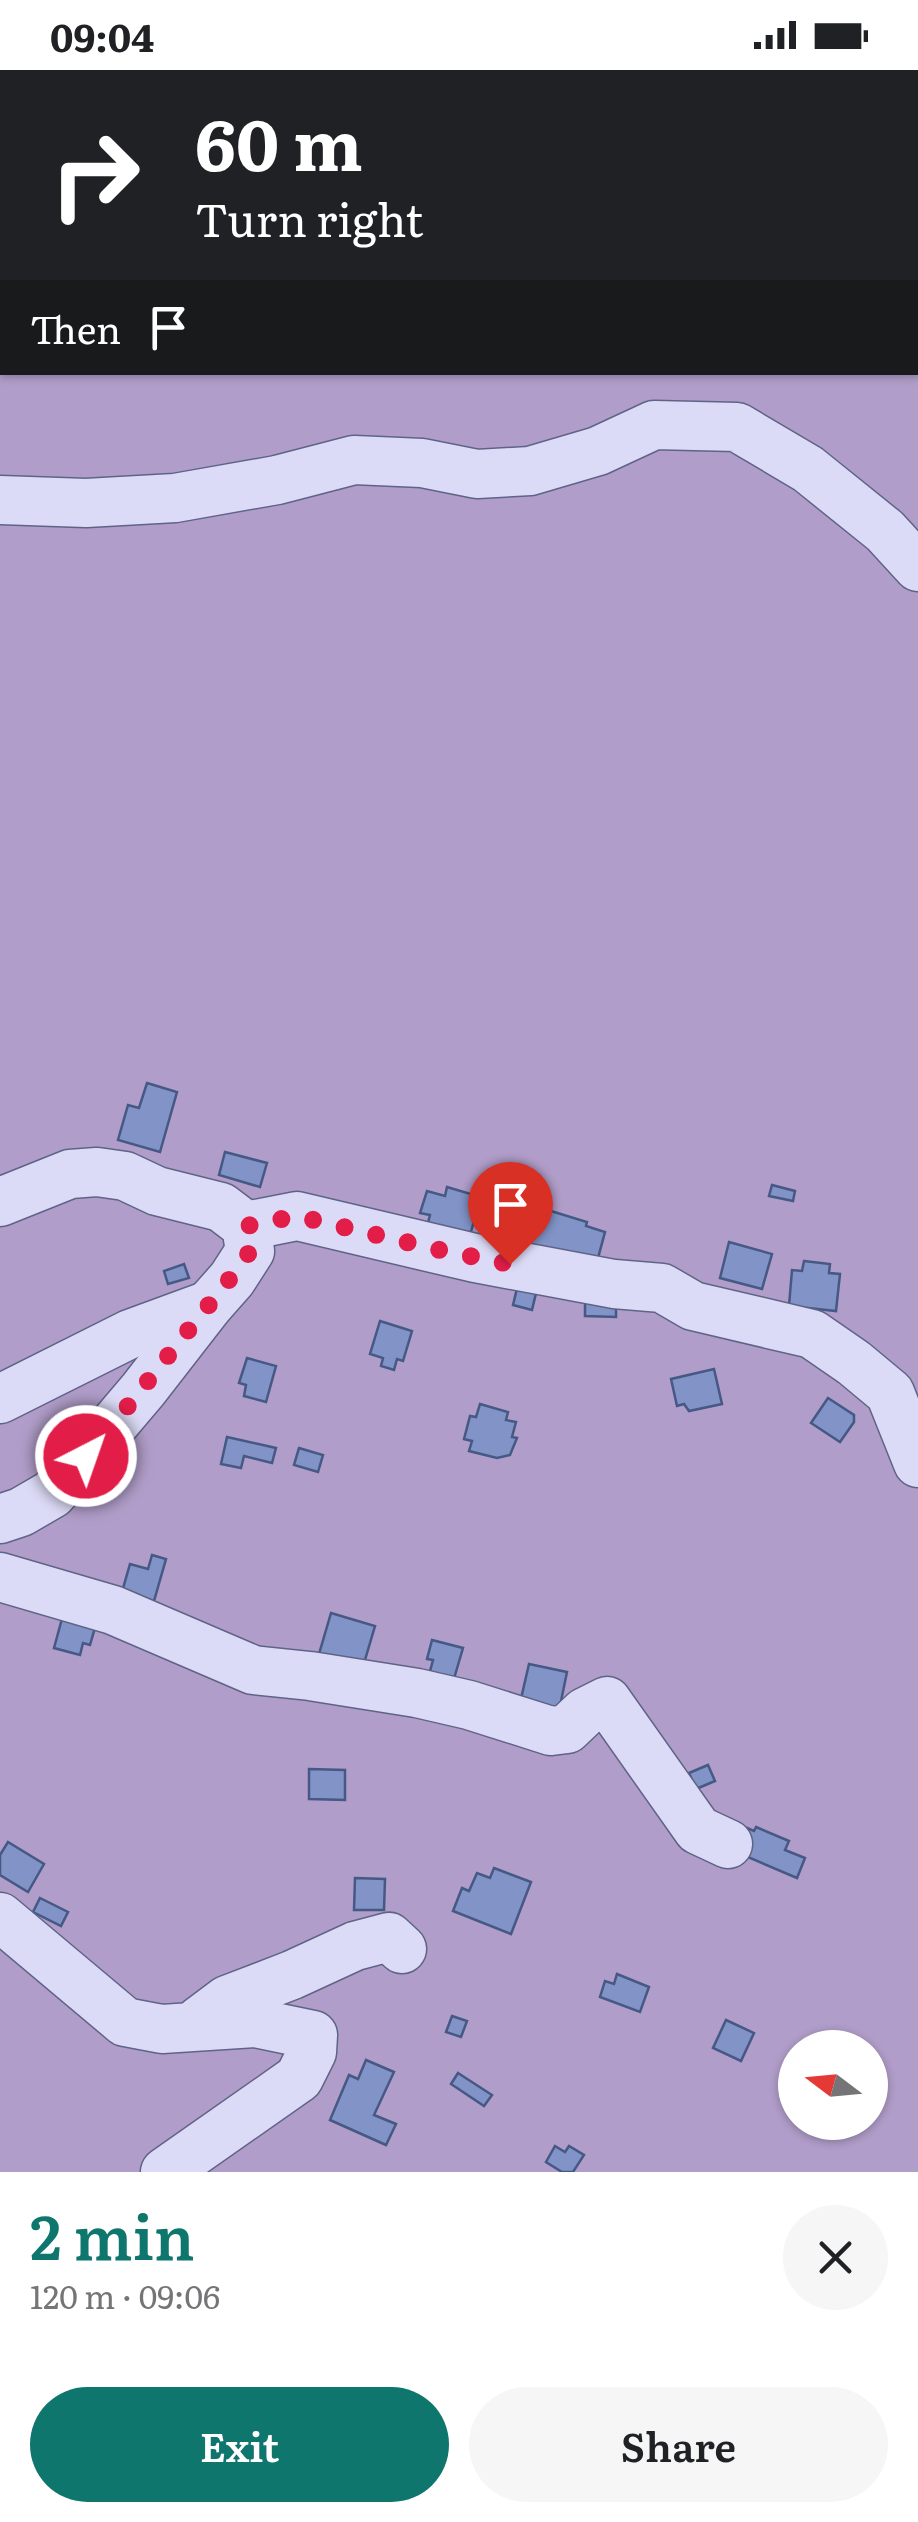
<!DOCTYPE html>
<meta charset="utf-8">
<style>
:root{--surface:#fff;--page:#f6f6f6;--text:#202124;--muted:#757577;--accent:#0f766e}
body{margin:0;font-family:Literata,serif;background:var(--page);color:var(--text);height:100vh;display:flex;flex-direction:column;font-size:38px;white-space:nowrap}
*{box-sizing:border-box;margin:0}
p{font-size:32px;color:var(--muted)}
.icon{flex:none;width:55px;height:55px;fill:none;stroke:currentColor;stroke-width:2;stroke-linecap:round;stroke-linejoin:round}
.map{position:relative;height:2102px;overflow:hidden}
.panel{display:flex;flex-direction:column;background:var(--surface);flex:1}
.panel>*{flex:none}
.top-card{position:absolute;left:0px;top:0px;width:920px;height:305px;box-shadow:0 2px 8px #0004;background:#202124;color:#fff;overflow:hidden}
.needle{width:65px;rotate:286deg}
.buttons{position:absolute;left:778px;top:1960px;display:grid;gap:20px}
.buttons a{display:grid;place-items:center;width:110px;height:110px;border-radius:50%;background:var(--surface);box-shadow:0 2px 8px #0004;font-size:50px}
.pin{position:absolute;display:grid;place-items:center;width:85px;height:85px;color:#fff;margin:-102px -42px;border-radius:50% 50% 50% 0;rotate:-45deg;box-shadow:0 0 10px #0007}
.pin .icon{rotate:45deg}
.me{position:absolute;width:110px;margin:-55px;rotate:41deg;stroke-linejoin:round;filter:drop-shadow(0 0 8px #0008)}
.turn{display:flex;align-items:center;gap:35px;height:210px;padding:0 30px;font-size:45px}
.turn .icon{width:130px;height:130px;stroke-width:2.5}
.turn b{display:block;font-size:70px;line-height:85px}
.then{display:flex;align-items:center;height:95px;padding:0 30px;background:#0003;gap:20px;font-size:38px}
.round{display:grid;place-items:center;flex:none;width:105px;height:105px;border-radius:52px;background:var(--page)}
.summary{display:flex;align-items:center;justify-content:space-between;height:170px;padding:0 30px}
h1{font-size:60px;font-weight:600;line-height:75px;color:var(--accent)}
.cta{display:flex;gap:20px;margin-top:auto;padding:20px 30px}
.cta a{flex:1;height:115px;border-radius:60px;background:var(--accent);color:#fff;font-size:40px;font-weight:600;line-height:115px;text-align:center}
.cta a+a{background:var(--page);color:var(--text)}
.status{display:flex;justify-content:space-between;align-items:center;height:70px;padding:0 50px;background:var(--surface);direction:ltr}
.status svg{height:28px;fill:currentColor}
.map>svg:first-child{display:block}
.green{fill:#b09dc9;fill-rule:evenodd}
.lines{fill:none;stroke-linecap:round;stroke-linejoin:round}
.river{stroke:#c0aaa9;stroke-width:55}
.building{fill:#8193c7;stroke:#465884;stroke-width:2.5}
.minor-casing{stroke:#5f6486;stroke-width:51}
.minor{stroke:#dcdbf7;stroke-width:48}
.route{stroke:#e11d48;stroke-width:18;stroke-dasharray:0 32.4}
</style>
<div class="status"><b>09:04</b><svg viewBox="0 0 49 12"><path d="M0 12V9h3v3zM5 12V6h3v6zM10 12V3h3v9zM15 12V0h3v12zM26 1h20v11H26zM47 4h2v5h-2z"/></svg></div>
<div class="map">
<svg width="918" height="2102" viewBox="0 0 918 2102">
<rect width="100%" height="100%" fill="#c9c8eb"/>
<path class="green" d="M0,0H918V2102H0ZM2,2H918V302H2ZM795,1978H870V2052H795Z"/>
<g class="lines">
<polyline class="river" points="0,83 2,84"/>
</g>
<g class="building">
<polygon points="147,1013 177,1022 160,1082 118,1070 128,1035 139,1038"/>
<polygon points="225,1082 267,1093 260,1117 219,1105"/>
<polygon points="772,1115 795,1121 793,1131 769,1126"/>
<polygon points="447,1117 481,1127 470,1165 428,1153 430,1145 420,1143 427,1121 445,1126"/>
<polygon points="538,1137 587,1152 586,1156 605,1162 595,1199 527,1175"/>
<polygon points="729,1172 772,1184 762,1219 720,1208"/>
<polygon points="804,1191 830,1194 829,1203 840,1204 836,1241 789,1236 792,1200 802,1201"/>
<polygon points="184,1194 189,1208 168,1214 164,1201"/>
<polygon points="519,1210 538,1215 532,1240 513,1235"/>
<polygon points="585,1228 616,1228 616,1247 585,1246"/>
<polygon points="380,1251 412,1261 403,1291 397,1289 394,1300 381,1296 383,1288 370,1284"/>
<polygon points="247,1288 276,1296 266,1332 244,1326 246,1315 239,1313"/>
<polygon points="714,1299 722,1334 689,1341 684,1334 677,1336 671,1309"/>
<polygon points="828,1328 854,1345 854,1352 840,1372 811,1353"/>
<polygon points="480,1334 508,1342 506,1350 516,1352 512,1367 517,1368 510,1385 497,1388 469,1381 472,1371 464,1369 470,1346 476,1347"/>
<polygon points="227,1367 276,1378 272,1393 244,1386 241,1398 221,1394"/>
<polygon points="299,1378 323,1385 318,1402 294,1395"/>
<polygon points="152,1485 166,1489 154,1531 122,1522 130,1494 148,1499"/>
<polygon points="331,1543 375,1556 362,1600 319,1584"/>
<polygon points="63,1545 96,1554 90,1575 83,1573 80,1585 54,1578"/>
<polygon points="432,1570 463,1578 453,1612 429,1605 433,1590 427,1589"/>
<polygon points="529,1594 567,1602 559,1641 520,1633"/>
<polygon points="708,1695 715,1711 696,1719 689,1703"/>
<polygon points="309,1699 345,1700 345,1730 309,1729"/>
<polygon points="756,1757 789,1771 785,1780 805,1788 797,1808 743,1785 742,1771 747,1758 754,1761"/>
<polygon points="8,1772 44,1794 28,1822 0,1805 0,1785"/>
<polygon points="494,1798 531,1812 511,1864 453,1841 462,1818 469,1821 477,1803 490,1808"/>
<polygon points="355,1808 385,1809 384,1840 354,1840"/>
<polygon points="40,1828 68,1842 61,1856 33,1842"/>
<polygon points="617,1904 649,1917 640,1942 600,1927 605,1911 614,1914"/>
<polygon points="452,1946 467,1951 461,1967 446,1962"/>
<polygon points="726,1950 754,1963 741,1991 713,1978"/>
<polygon points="366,1990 394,2002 374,2045 396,2054 386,2075 330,2050 349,2005 358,2009"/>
<polygon points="458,2003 492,2025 484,2036 451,2014"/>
<polygon points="555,2076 565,2082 569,2076 584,2085 573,2102 562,2102 546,2092"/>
</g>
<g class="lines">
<defs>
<g id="minor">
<polyline points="0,430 86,433 175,428 277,410 354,390 422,393 477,404 530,401 598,381 654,355 737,357 808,399 885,461 918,497"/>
<polyline points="0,1132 70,1104 97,1102 125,1106 157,1121 221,1137 246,1156 250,1181 232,1209 209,1235 143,1320 87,1386 52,1424 21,1442 0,1449"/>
<polyline points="246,1156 297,1146 475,1188 614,1214 662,1218 693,1236 812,1264 854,1293 890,1323 918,1393"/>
<polyline points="0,1329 130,1264 209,1235"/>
<polyline points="0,1507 113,1540 253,1600 310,1606 417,1623 469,1635 551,1661 567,1659 585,1642 607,1631 698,1760 728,1774"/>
<polyline points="0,1847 125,1952 162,1959 255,1953 313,1965 312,1982 299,2008 165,2102"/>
<polyline points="199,1951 227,1930 292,1905 355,1876 389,1867 402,1879"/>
</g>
</defs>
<use href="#minor" class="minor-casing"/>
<use href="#minor" class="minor"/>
</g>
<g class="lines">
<path class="route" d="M86,1386C129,1337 167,1286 208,1236C223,1217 237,1201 250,1181L246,1156L297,1146L440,1180L510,1194"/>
</g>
</svg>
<div class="buttons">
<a><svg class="needle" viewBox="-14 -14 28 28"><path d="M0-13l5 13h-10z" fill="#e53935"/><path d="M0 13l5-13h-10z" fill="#757577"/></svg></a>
</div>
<div class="pin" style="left:510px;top:1194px;background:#d93025"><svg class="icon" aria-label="arrive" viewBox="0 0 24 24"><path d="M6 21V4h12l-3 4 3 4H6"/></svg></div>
<svg class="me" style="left:86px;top:1386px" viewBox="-20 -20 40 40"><circle r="17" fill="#e11d48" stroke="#fff" stroke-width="3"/><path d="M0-11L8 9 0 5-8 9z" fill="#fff"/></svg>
<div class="top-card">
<div class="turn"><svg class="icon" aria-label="right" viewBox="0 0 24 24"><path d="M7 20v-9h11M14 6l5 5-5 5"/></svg><div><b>60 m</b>Turn right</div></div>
<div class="then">Then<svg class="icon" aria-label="arrive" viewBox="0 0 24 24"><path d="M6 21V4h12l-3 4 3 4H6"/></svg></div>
</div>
</div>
<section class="panel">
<div class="summary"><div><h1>2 min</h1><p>120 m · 09:06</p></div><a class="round"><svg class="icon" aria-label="close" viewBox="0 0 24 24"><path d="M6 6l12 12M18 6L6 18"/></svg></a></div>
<div class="cta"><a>Exit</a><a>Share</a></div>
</section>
